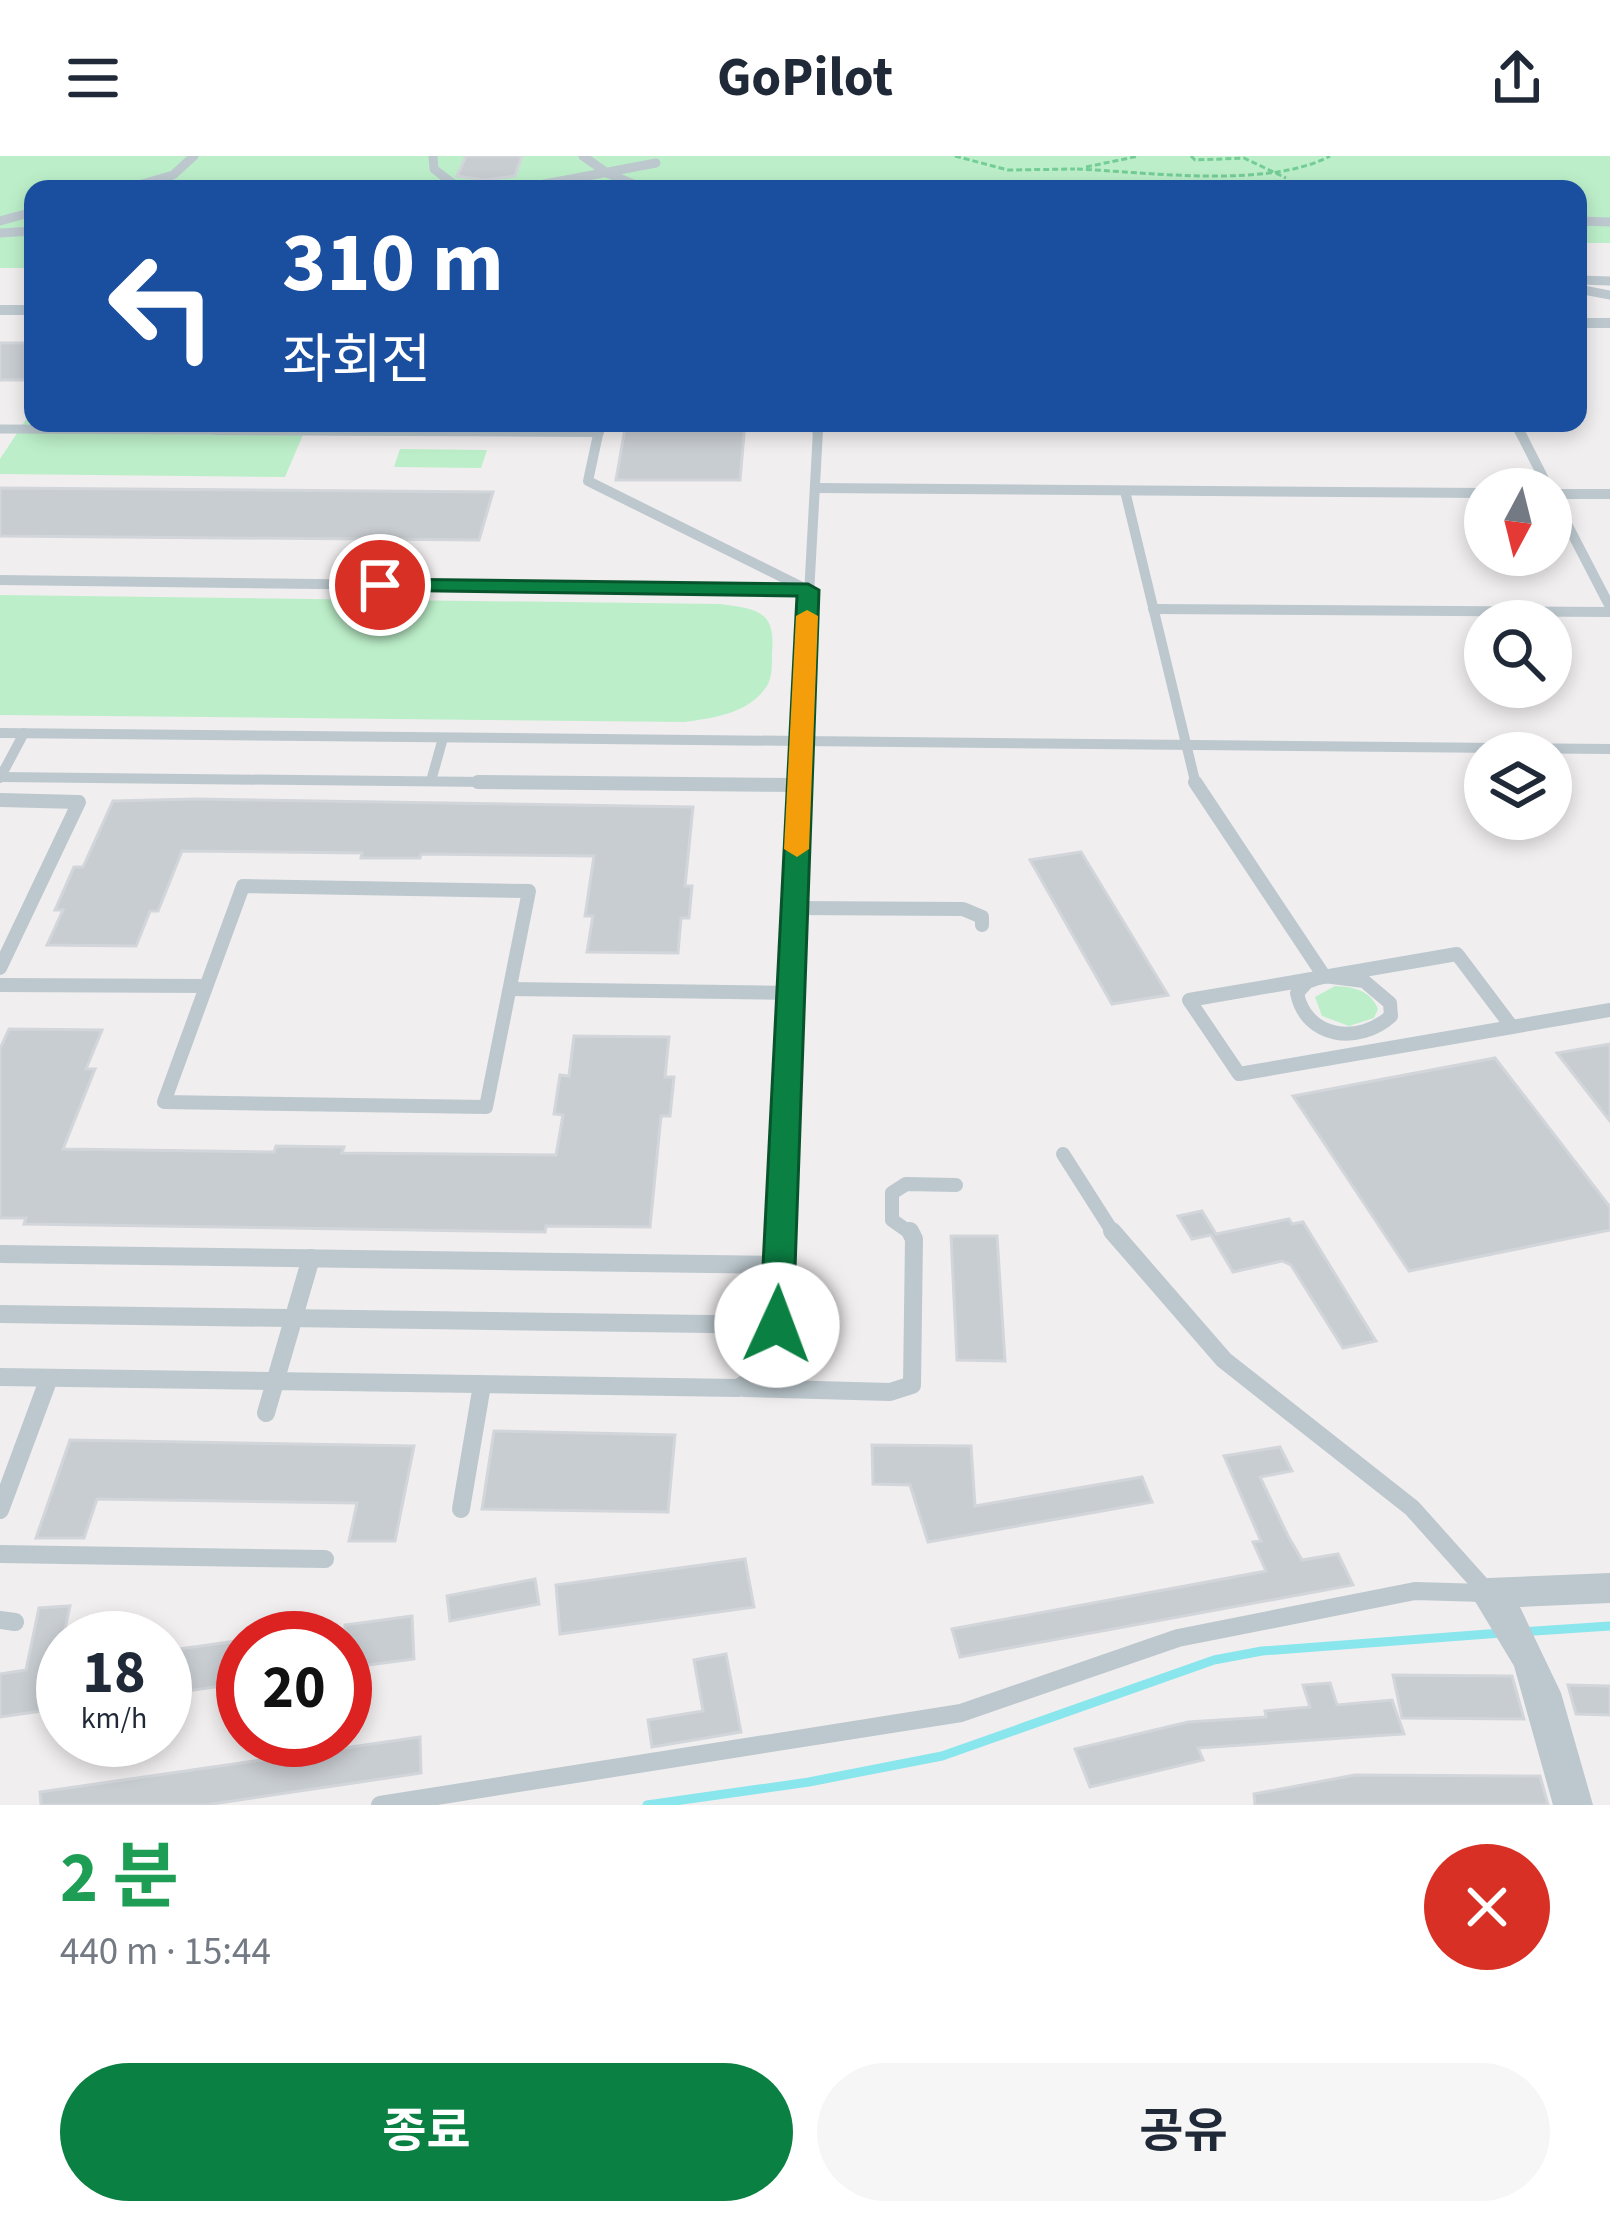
<!DOCTYPE html>
<html lang="ko">
<meta charset="utf-8">
<style>
:root{--surface:#fff;--page:#f6f6f7;--text:#1f2937;--muted:#747a83;--accent:#0b8043}
body{margin:0;font-family:"Source Sans 3","Noto Sans KR",sans-serif;background:var(--page);color:var(--text);height:100vh;display:flex;flex-direction:column;font-size:45px;white-space:nowrap}
*{box-sizing:border-box;margin:0}
p{font-size:39px;color:var(--muted)}
.icon{flex:none;width:66px;height:66px;fill:none;stroke:currentColor;stroke-width:2;stroke-linecap:round;stroke-linejoin:round}
.map{position:relative;height:1649px;overflow:hidden}
.side{display:flex;flex-direction:column;background:var(--surface);flex:1}
.side>*{flex:none}
.banner{position:absolute;left:24px;top:24px;width:1563px;height:252px;border-radius:24px;box-shadow:0 6px 18px #0003;background:#1a4fa0;color:#fff;overflow:hidden}
.needle{width:78px;rotate:187deg}
.controls{position:absolute;left:1464px;top:312px;display:grid;gap:24px}
.controls a{display:grid;place-items:center;width:108px;height:108px;border-radius:50%;background:var(--surface);box-shadow:0 6px 18px #0003;font-size:60px}
.speed{position:absolute;left:36px;top:1455px;display:flex;gap:24px;font-size:60px;font-weight:700;text-align:center}
.speed>*{display:grid;place-content:center;width:156px;height:156px;border-radius:50%;background:var(--surface);box-shadow:0 6px 18px #0003;line-height:1}
.speed small{font-size:30px;font-weight:400}
.speed .limit{border:18px solid #d22;background:#fff;color:#111}
.pin{position:absolute;display:grid;place-items:center;width:102px;height:102px;color:#fff;margin:-51px;border:6px solid #fff;border-radius:50%;box-shadow:0 3px 12px #0007}
.me{position:absolute;width:132px;margin:-66px;rotate:2deg;stroke-linejoin:round;filter:drop-shadow(0 0 9px #0008)}
.turn{display:flex;align-items:center;gap:42px;height:252px;padding:0 60px;font-size:54px}
.turn .icon{width:156px;height:156px;stroke-width:2.5}
.turn b{display:block;font-size:84px;line-height:102px}
.round{display:grid;place-items:center;flex:none;width:126px;height:126px;border-radius:63px;background:var(--page)}
.summary{display:flex;align-items:center;justify-content:space-between;height:204px;padding:0 60px}
h1{font-size:72px;font-weight:700;line-height:90px;color:#1e9e55}
.primary-button{display:flex;gap:24px;margin-top:auto;padding:24px 60px}
.primary-button a{flex:1;height:138px;border-radius:72px;background:var(--accent);color:#fff;font-size:48px;font-weight:700;line-height:138px;text-align:center}
.primary-button a+a{background:var(--page);color:var(--text)}
header{display:flex;justify-content:space-between;align-items:center;height:156px;padding:0 60px;background:var(--surface);font-size:54px;font-weight:700}
.map>svg:first-child{display:block}
.green{fill:#bcefc9}
.lines{fill:none;stroke-linecap:round;stroke-linejoin:round}
.stream{stroke:#89e6ec;stroke-width:9}
.building{fill:#c8cdd1;stroke:#d2d6da;stroke-width:3}
.path{stroke:#74cd95;stroke-width:3;stroke-dasharray:6 3;stroke-linecap:butt}
.service-far3{stroke:#bcc8ce;stroke-width:9}
.service-far2{stroke:#bcc8ce;stroke-width:10}
.service-far1{stroke:#bcc8ce;stroke-width:14}
.service{stroke:#bcc8ce;stroke-width:18}
.minor{fill:#bcc8ce;fill-rule:evenodd}
.route{fill:#0b8043;stroke:#07532c;stroke-width:3}
.slow{fill:#f59e0b}
</style>
<header><svg class="icon" aria-label="menu" viewBox="0 0 24 24"><path d="M4 6h16M4 12h16M4 18h16"/></svg>GoPilot<svg class="icon" aria-label="share" viewBox="0 0 24 24"><path d="M12 15V3M7 8l5-5 5 5M5 13v7h14v-7"/></svg></header>
<div class="map">
<svg width="1610" height="1649" viewBox="0 0 1610 1649">
<rect width="100%" height="100%" fill="#f1eeef"/>
<g class="green">
<polygon points="0,0 1610,0 1610,87 1578,87 1578,33 33,33 33,112 0,112"/>
<polygon points="33,253 33,267 308,267 285,321 0,318 0,303"/>
<polygon points="400,293 487,294 481,312 394,311"/>
<path d="M0,439L720,448C757,453 776,454 772,497C772,509 773,524 764,534C746,558 712,562 685,566L0,559Z"/>
<path d="M1335,830C1354,831 1370,834 1378,853L1374,862L1349,870L1322,860L1315,841Z"/>
</g>
<g class="lines">
<g class="stream">
<polyline points="1522,1476 1610,1470"/>
<polyline points="647,1649 809,1626 942,1600 1214,1504 1262,1495 1501,1477"/>
</g>
</g>
<g class="building">
<polygon points="466,0 522,0 515,20 484,24 457,20"/>
<rect x="0" y="187" width="33" height="37"/>
<polygon points="626,267 745,267 740,324 616,324"/>
<polygon points="0,332 493,336 479,384 0,380"/>
<polygon points="196,643 693,651 685,730 692,730 689,762 681,762 678,797 587,796 593,760 585,760 594,700 421,698 420,702 361,702 362,697 182,695 158,755 150,755 136,790 47,789 63,754 55,754 74,711 83,711 113,645"/>
<polygon points="1081,696 1168,839 1112,848 1030,704"/>
<polygon points="9,873 102,874 86,913 95,913 63,993 274,996 276,990 344,991 342,997 556,999 563,959 554,958 560,919 569,920 574,880 669,881 665,921 674,921 670,960 661,960 650,1071 546,1070 545,1076 24,1068 26,1062 0,1062 0,893"/>
<polygon points="1610,888 1610,965 1557,897"/>
<polygon points="1495,902 1610,1051 1610,1074 1409,1115 1293,940"/>
<polygon points="1202,1055 1216,1078 1289,1063 1292,1068 1303,1066 1376,1185 1343,1192 1291,1109 1282,1105 1233,1116 1211,1079 1192,1083 1178,1060"/>
<polygon points="951,1080 997,1080 1005,1205 957,1204"/>
<polygon points="494,1275 675,1279 668,1356 482,1353"/>
<polygon points="70,1284 414,1290 395,1385 349,1385 357,1347 97,1343 84,1382 36,1382"/>
<polygon points="872,1289 971,1290 975,1350 1142,1321 1152,1346 928,1386 910,1329 873,1328"/>
<polygon points="1280,1291 1292,1315 1260,1321 1288,1380 1302,1404 1338,1398 1353,1429 960,1501 952,1473 1266,1415 1253,1386 1261,1385 1224,1300"/>
<polygon points="745,1403 754,1451 560,1478 556,1429"/>
<polygon points="535,1423 539,1448 450,1465 447,1440"/>
<polygon points="70,1450 63,1482 63,1552 0,1561 0,1518 26,1514 39,1452"/>
<polygon points="412,1460 414,1503 345,1512 345,1469"/>
<polygon points="243,1484 243,1527 165,1538 165,1495"/>
<polygon points="726,1498 741,1576 652,1591 648,1564 703,1555 694,1504"/>
<polygon points="1393,1519 1512,1520 1524,1563 1402,1562"/>
<polygon points="1330,1527 1337,1549 1392,1544 1404,1578 1198,1592 1203,1604 1090,1631 1075,1593 1188,1566 1266,1561 1265,1555 1310,1551 1303,1529"/>
<polygon points="1568,1529 1610,1530 1610,1559 1576,1558"/>
<polygon points="420,1581 421,1617 205,1649 41,1649 40,1636"/>
<polygon points="1355,1619 1540,1620 1548,1649 1255,1649 1254,1638"/>
</g>
<g class="lines">
<g class="path">
<polyline points="955,0 1008,14 1075,13"/>
<polyline points="1191,0 1195,4 1244,2 1286,22"/>
<polyline points="1086,11 1139,0"/>
<path d="M1077,13C1147,16 1269,33 1330,0"/>
</g>
<g class="service-far3">
<polyline points="433,0 434,13 460,33"/>
<polyline points="583,0 607,17 645,33"/>
<polyline points="125,33 173,19 194,0"/>
<polyline points="518,33 656,7"/>
<polyline points="0,65 33,56"/>
<polyline points="1578,65 1610,66"/>
<polyline points="0,77 33,75"/>
<polyline points="1578,124 1610,125"/>
<polyline points="1578,133 1610,139"/>
<polyline points="1515,267 1520,277"/>
<polyline points="0,273 599,276"/>
<polyline points="599,277 601,267"/>
<polyline points="817,277 818,267"/>
</g>
<g class="service-far2">
<polyline points="216,274 599,276"/>
<polyline points="599,274 588,325 804,432"/>
<polyline points="818,274 801,585 1610,593"/>
<polyline points="1519,274 1549,333"/>
<polyline points="815,332 1485,337"/>
<polyline points="1125,335 1196,629"/>
<polyline points="1551,337 1610,451"/>
<polyline points="1551,338 1610,338"/>
<polyline points="0,424 809,434"/>
<polyline points="1153,453 1610,456"/>
<polyline points="0,577 801,585 799,629"/>
<polyline points="0,621 778,629"/>
<polyline points="0,622 24,577"/>
<polyline points="431,625 443,582"/>
</g>
<g class="service-far1">
<polyline points="478,626 799,629"/>
<polyline points="1195,626 1324,820"/>
<polyline points="0,644 79,646 0,812"/>
<polygon points="243,730 529,735 486,951 164,946"/>
<polyline points="794,752 963,753 982,761 982,769"/>
<polygon points="1457,798 1512,871 1239,918 1189,844"/>
<path d="M1324,820L1364,825L1390,847L1391,860C1359,889 1306,883 1297,837L1307,826Z"/>
<polyline points="0,829 206,830"/>
<polyline points="510,833 791,837"/>
<polyline points="1512,871 1610,854"/>
<polyline points="1063,998 1114,1078"/>
<polyline points="781,1078 799,626"/>
<polyline points="912,1078 892,1064 892,1037 906,1028 956,1029"/>
</g>
<g class="service">
<polyline points="1112,1075 1224,1204 1412,1352 1488,1437"/>
<polyline points="0,1098 779,1109"/>
<polyline points="0,1158 777,1169"/>
<path d="M0,1221L738,1232C791,1203 779,1127 781,1075"/>
<polyline points="744,1232 890,1236 912,1229 914,1083 910,1075"/>
<polyline points="266,1257 311,1102"/>
<polyline points="461,1353 482,1229"/>
<polyline points="0,1354 49,1222"/>
<polyline points="0,1398 325,1403"/>
<polyline points="0,1464 15,1466"/>
<polyline points="380,1649 961,1557 1178,1482 1415,1435 1484,1437"/>
</g>
<g class="minor">
<rect x="0" y="149" width="33" height="10"/>
<rect x="1578" y="162" width="32" height="10"/>
<polygon points="1610,1417 1610,1447 1520,1451 1561,1537 1593,1649 1553,1649 1514,1510 1470,1437 1475,1426 1488,1422"/>
</g>
</g>
<polygon class="route" points="380,423 808,428 819,434 793,1169 788,1178 765,1178 760,1169 797,440 373,434 373,424"/>
<polygon class="slow" points="807,454 818,460 809,693 797,701 784,693 796,460"/>
</svg>
<div class="controls">
<a><svg class="needle" viewBox="-14 -14 28 28"><path d="M0-13l5 13h-10z" fill="#e53935"/><path d="M0 13l5-13h-10z" fill="#747a83"/></svg></a>
<a><svg class="icon" aria-label="search" viewBox="0 0 24 24"><circle cx="10" cy="10" r="6"/><path d="M15 15l6 6"/></svg></a>
<a><svg class="icon" aria-label="layers" viewBox="0 0 24 24"><path d="M12 4l9 5-9 5-9-5zM3 14l9 5 9-5"/></svg></a>
</div>
<div class="speed"><div>18<small>km/h</small></div><div class="limit">20</div></div>
<div class="pin" style="left:380px;top:429px;background:#d93025"><svg class="icon" aria-label="arrive" viewBox="0 0 24 24"><path d="M6 21V4h12l-3 4 3 4H6"/></svg></div>
<svg class="me" style="left:777px;top:1169px" viewBox="-20 -20 40 40"><circle r="19" fill="#fff"/><path d="M0-13L10 11 0 6-10 11z" fill="#0b8043"/></svg>
<div class="banner">
<div class="turn"><svg class="icon" aria-label="left" viewBox="0 0 24 24"><path d="M17 20v-9H6M10 6l-5 5 5 5"/></svg><div><b>310 m</b>좌회전</div></div>
</div>
</div>
<section class="side">
<div class="summary"><div><h1>2 분</h1><p>440 m · 15:44</p></div><a class="round" style="background:#d93025;color:#fff"><svg class="icon" aria-label="close" viewBox="0 0 24 24"><path d="M6 6l12 12M18 6L6 18"/></svg></a></div>
<div class="primary-button"><a>종료</a><a>공유</a></div>
</section>
